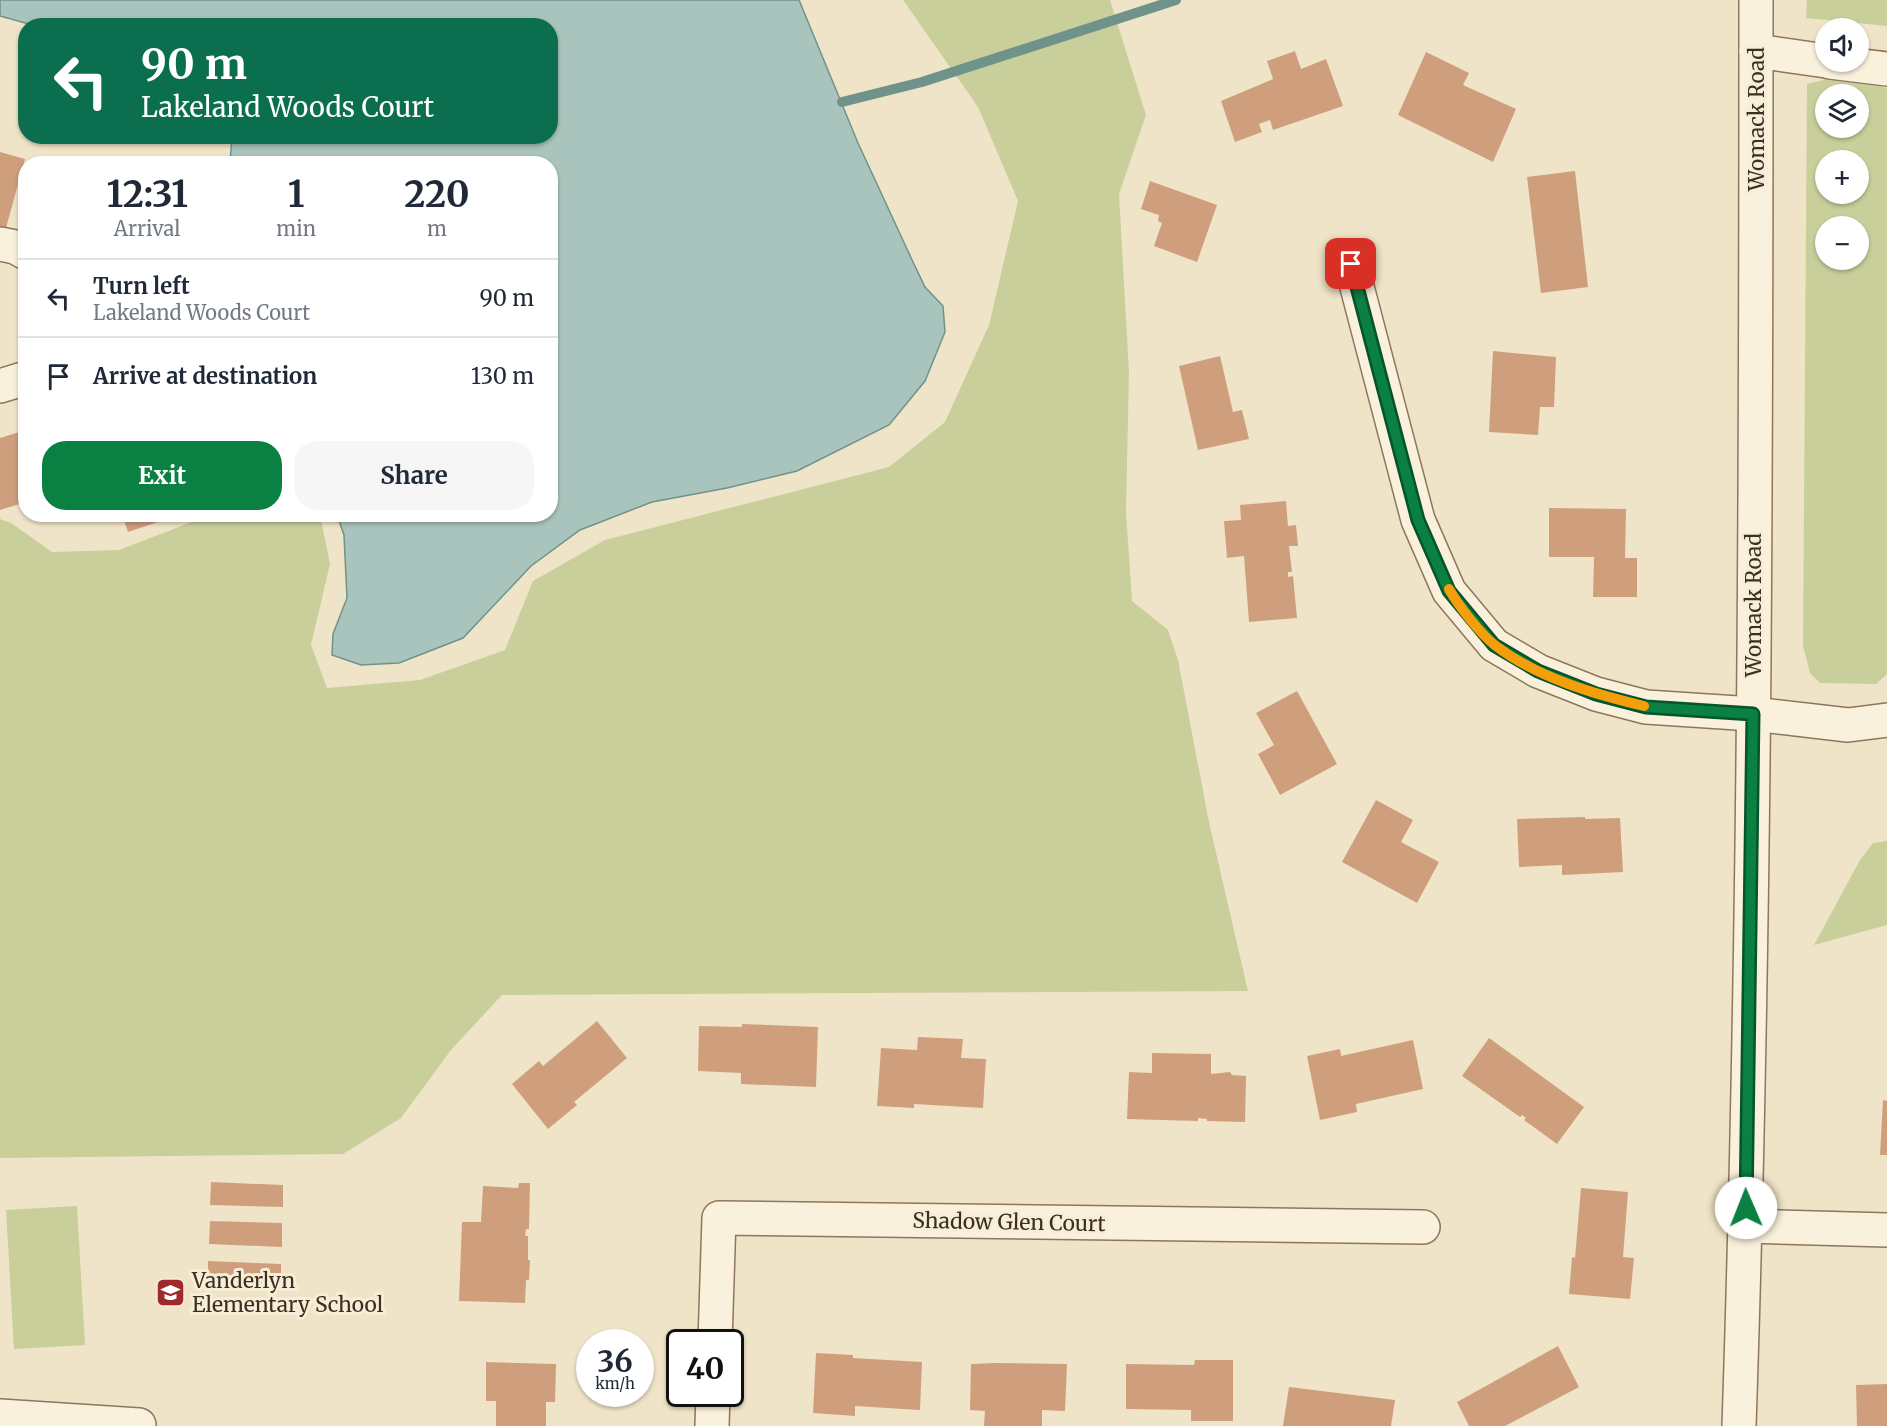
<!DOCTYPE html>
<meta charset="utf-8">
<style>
:root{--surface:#fff;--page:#f6f6f7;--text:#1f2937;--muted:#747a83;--line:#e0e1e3;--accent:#0b8043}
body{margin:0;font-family:Merriweather,serif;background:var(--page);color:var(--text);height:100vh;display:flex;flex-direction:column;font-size:22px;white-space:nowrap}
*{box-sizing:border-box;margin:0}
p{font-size:20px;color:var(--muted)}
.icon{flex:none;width:33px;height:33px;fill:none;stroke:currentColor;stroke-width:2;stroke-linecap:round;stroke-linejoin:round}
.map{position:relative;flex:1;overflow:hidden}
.details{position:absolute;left:18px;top:156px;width:540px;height:366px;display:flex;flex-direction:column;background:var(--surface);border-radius:24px;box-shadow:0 2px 4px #0004}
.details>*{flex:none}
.top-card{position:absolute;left:18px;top:18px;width:540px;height:126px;border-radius:24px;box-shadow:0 2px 4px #0004;background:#0b6e4f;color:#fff;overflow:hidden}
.tools{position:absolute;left:1815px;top:18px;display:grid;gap:12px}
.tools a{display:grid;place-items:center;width:54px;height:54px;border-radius:50%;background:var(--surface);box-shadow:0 2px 4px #0004;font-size:30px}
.speed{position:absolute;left:576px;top:1329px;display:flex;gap:12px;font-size:30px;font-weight:700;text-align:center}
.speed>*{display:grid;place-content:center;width:78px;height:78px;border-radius:50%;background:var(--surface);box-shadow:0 2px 4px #0004;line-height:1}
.speed small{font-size:15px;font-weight:400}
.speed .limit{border:3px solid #111;border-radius:9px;background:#fff;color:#111}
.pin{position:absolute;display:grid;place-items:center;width:51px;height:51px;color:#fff;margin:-26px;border-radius:12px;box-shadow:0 3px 9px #0006}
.me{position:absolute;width:66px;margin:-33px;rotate:359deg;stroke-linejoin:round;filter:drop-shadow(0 0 4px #0008)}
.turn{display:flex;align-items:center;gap:21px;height:126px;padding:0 24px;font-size:27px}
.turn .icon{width:78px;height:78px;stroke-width:2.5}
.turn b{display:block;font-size:42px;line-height:51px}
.eta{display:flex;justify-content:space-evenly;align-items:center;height:102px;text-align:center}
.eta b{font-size:36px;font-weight:700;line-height:42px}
.action{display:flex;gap:12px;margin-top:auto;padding:12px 24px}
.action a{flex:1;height:69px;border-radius:24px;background:var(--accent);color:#fff;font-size:24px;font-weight:700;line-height:69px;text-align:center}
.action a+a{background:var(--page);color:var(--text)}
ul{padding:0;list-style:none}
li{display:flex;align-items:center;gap:18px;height:78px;padding:0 24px;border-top:2px solid var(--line)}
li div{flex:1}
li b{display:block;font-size:22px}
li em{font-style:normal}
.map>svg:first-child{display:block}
.green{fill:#c9cf9b;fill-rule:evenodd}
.water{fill:#a9c4bc;stroke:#6f938a;stroke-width:1.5}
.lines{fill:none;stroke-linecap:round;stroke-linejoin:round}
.stream{stroke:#6f938a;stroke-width:10}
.building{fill:#cf9f7d}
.minor-casing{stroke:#8d765c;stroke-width:36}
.minor{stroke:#faf1dc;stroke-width:33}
.route-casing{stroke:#07532c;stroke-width:15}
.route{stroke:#0b8043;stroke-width:10}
.slow{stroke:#f59e0b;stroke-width:10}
.labels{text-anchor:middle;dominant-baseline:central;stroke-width:6;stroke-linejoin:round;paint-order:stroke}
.street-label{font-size:21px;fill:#3d2e20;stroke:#f7eed8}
.poi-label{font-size:21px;fill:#3d2e20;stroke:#f7eed8;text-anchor:start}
</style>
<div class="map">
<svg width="1887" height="1426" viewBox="0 0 1887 1426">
<rect width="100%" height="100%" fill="#f0e4c8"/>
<g class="green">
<polygon points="903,0 1110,0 1146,115 1119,194 1129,372 1126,512 1132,601 1168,630 1178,660 1209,822 1248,991 502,995 451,1050 401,1118 343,1154 0,1158 0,519 11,523 52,552 119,550 210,515 320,515 330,564 311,645 327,688 420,680 505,650 533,581 605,540 889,467 945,422 989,325 1018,201 978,107"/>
<polygon points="1807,0 1887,0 1887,26 1806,18"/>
<path d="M1840,76L1887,88V674L1876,684L1820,683L1810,673L1803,646L1807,84ZM1826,94H1858V128H1826ZM1826,160H1858V194H1826ZM1826,226H1858V260H1826Z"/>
<polygon points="1887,841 1887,925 1814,945 1860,860 1873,843"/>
<polygon points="77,1206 85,1345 14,1349 6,1210"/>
</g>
<polygon class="water" points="0,0 799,0 858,143 913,262 925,287 943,306 945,332 925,381 889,425 797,471 727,488 652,502 580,530 531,566 463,638 399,663 361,665 332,655 333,634 347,598 344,535 337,515 550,514 550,164 230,163 232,137 550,136 550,26 36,26 0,16"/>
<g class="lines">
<polyline class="stream" points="842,102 922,82 1176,0"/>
</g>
<g class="building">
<polygon points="1295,51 1301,69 1326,59 1343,106 1273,130 1270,120 1259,124 1262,132 1235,142 1221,101 1273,79 1267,61"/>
<polygon points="1426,52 1469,73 1463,85 1516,109 1493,162 1398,115"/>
<polygon points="0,152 25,159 6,228 0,226"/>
<polygon points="1575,171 1588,287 1541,293 1527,177"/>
<polygon points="1150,181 1217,205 1197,262 1154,246 1162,223 1158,221 1159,215 1141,209"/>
<polygon points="1493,351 1556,357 1554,407 1540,407 1538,435 1489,432"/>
<polygon points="1220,356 1233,412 1242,410 1249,439 1198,450 1179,366"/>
<polygon points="26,430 26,502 0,510 0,438"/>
<polygon points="1286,501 1288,526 1296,525 1298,546 1289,546 1292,572 1288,572 1288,577 1293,576 1297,618 1249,622 1244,556 1227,558 1224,521 1241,520 1240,505"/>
<polygon points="1549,508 1626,509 1625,558 1637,558 1637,597 1593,597 1594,557 1549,557"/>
<polygon points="122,514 165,514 167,519 128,532"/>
<polygon points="1297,691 1337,764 1280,795 1258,754 1274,745 1256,713"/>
<polygon points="1376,800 1413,820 1401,842 1439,862 1417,903 1342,862"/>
<polygon points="1585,817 1585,819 1620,818 1623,872 1562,875 1562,865 1519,867 1517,819"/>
<polygon points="597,1021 627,1058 574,1102 577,1105 548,1129 512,1084 539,1061 543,1066"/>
<polygon points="742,1024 818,1027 816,1087 741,1084 741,1073 698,1071 699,1026 742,1027"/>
<polygon points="918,1037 963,1039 961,1058 986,1059 983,1108 914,1104 914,1108 877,1106 881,1048 917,1050"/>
<polygon points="1489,1038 1584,1107 1557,1144 1524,1120 1526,1118 1522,1115 1520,1117 1462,1076"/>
<polygon points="1413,1040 1423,1089 1356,1104 1357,1112 1320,1120 1307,1056 1340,1049 1341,1056"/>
<polygon points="1152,1053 1211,1054 1211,1074 1230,1072 1232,1075 1246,1076 1245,1122 1207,1121 1207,1119 1198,1118 1198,1121 1127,1119 1129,1072 1152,1073"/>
<polygon points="1883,1100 1887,1101 1887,1155 1880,1155"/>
<polygon points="211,1182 283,1185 283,1207 210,1205"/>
<polygon points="519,1183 530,1183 529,1229 526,1229 525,1236 528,1236 528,1260 530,1260 529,1280 526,1280 525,1303 459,1301 462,1222 481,1222 483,1186 518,1188"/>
<polygon points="1581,1188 1628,1192 1623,1257 1634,1258 1630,1299 1569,1294 1572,1257 1575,1258"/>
<polygon points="210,1221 282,1223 282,1247 209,1244"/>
<polygon points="208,1261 281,1264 281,1286 208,1284"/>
<polygon points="1558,1346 1579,1387 1505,1426 1469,1426 1457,1402"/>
<polygon points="816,1353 853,1355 853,1358 922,1362 920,1410 855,1406 855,1416 813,1413"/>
<polygon points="1195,1360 1233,1360 1233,1421 1191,1421 1191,1410 1126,1409 1126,1364 1194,1365"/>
<polygon points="486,1362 556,1364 555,1402 546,1402 546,1426 496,1426 496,1401 486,1401"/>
<polygon points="997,1363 1067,1364 1065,1411 1042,1410 1042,1426 984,1426 985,1411 970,1410 971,1364"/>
<polygon points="1887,1384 1887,1426 1857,1426 1856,1385"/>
<polygon points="1289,1387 1395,1400 1391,1426 1283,1426"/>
</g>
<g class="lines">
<defs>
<g id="minor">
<polyline points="1756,51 1826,61"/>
<polyline points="1830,62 1887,69"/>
<polyline points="0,244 15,247 26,253"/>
<polyline points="1351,264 1418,520 1449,591 1494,645 1538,671 1596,694 1646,707 1753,714 1848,725 1887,720"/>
<polyline points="0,386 26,378"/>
<polyline points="1746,1226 1887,1230"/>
<polyline points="715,1342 719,1218 1423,1227"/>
<polyline points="0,1416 139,1425"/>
<polyline points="712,1426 713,1394"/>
<path d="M1739,1426C1755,951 1756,475 1756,0"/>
</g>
</defs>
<use href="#minor" class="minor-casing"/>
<use href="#minor" class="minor"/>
</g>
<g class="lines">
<defs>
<polyline id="route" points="1351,264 1418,520 1449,591 1494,645 1538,671 1596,694 1646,707 1753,714 1746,1208"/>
</defs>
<use href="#route" class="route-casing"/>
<use href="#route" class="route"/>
<path class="slow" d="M1449,589C1458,605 1481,635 1496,646C1538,678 1594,694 1644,706"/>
</g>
<defs>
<symbol id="school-square" viewBox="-11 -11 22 22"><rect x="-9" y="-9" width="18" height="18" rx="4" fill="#9e2a2b" stroke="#f7eed8"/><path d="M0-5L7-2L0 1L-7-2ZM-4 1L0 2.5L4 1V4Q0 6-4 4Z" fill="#fff"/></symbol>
</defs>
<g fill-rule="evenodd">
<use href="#school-square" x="154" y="1276" width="33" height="33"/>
</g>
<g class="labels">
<g class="street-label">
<text transform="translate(1756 119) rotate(-90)">Womack Road</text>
<text transform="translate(1753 605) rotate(-90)">Womack Road</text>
<text transform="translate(1009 1222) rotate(1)">Shadow Glen Court</text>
</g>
<g class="poi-label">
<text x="192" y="1280">Vanderlyn<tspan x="192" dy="24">Elementary School</tspan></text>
</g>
</g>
</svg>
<div class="tools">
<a><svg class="icon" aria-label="sound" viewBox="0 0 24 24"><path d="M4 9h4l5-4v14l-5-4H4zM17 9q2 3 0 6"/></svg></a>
<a><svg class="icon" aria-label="layers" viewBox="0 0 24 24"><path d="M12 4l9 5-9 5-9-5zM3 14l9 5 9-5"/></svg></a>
<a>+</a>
<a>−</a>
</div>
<div class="speed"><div>36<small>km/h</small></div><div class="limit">40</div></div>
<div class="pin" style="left:1351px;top:264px;background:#d93025"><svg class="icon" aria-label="arrive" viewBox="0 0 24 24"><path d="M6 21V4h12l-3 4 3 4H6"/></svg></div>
<svg class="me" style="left:1746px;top:1208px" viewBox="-20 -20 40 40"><circle r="19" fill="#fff"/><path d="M0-13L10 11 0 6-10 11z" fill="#0b8043"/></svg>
<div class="top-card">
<div class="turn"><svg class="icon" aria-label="left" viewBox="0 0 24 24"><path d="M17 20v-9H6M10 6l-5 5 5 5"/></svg><div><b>90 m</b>Lakeland Woods Court</div></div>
</div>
<section class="details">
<div class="eta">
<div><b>12:31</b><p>Arrival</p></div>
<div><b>1</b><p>min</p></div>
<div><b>220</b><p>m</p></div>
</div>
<ul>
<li><svg class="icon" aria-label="left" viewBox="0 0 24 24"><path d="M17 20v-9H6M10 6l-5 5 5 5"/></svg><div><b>Turn left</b><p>Lakeland Woods Court</p></div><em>90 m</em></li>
<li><svg class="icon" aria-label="arrive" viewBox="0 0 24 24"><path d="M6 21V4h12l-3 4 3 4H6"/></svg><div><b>Arrive at destination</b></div><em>130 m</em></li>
</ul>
<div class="action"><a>Exit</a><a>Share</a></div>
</section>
</div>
